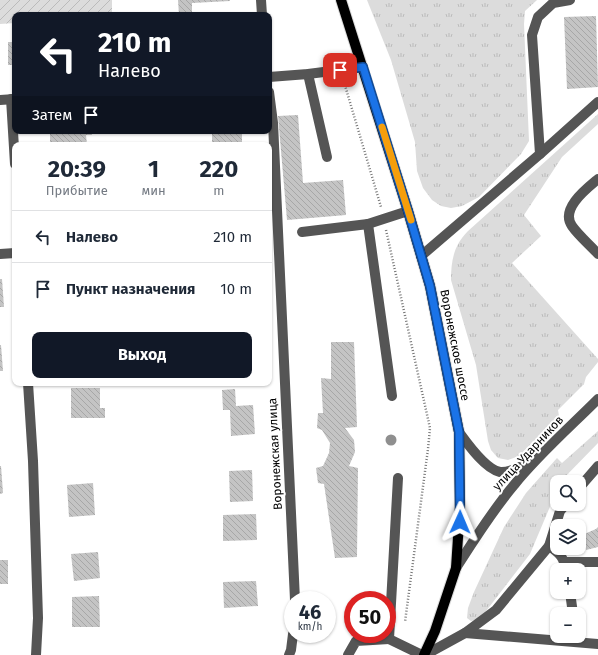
<!DOCTYPE html>
<html lang="ru">
<meta charset="utf-8">
<style>
:root{--surface:#fff;--page:#f2f2f3;--text:#1f2937;--muted:#747a83;--line:#e0e1e3;--accent:#111827}
body{margin:0;font-family:"Fira Sans",sans-serif;background:var(--page);color:var(--text);height:100vh;display:flex;flex-direction:column;font-size:15px;white-space:nowrap}
*{box-sizing:border-box;margin:0}
p{font-size:13px;color:var(--muted)}
.icon{flex:none;width:22px;height:22px;fill:none;stroke:currentColor;stroke-width:2;stroke-linecap:round;stroke-linejoin:round}
.map{position:relative;flex:1;overflow:hidden}
.details{position:absolute;left:12px;top:142px;width:260px;height:244px;display:flex;flex-direction:column;background:var(--surface);border-radius:8px;box-shadow:0 1px 3px #0004}
.details>*{flex:none}
.banner{position:absolute;left:12px;top:12px;width:260px;height:122px;border-radius:8px;box-shadow:0 1px 3px #0004;background:#111827;color:#fff;overflow:hidden}
.buttons{position:absolute;left:550px;top:475px;display:grid;gap:8px}
.buttons a{display:grid;place-items:center;width:36px;height:36px;border-radius:8px;background:var(--surface);box-shadow:0 1px 3px #0004;font-size:20px}
.speed{position:absolute;left:284px;top:591px;display:flex;gap:8px;font-size:20px;font-weight:700;text-align:center}
.speed>*{display:grid;place-content:center;width:52px;height:52px;border-radius:50%;background:var(--surface);box-shadow:0 1px 3px #0004;line-height:1}
.speed small{font-size:10px;font-weight:400}
.speed .limit{border:6px solid #d22;background:#fff;color:#111}
.pin{position:absolute;display:grid;place-items:center;width:34px;height:34px;color:#fff;margin:-17px;border-radius:8px;box-shadow:0 2px 6px #0006}
.me{position:absolute;width:44px;margin:-22px;rotate:1deg;stroke-linejoin:round;filter:drop-shadow(0 0 3px #0008)}
.turn{display:flex;align-items:center;gap:14px;height:84px;padding:0 20px;font-size:18px}
.turn .icon{width:52px;height:52px;stroke-width:2.5}
.turn b{display:block;font-size:28px;line-height:34px}
.then{display:flex;align-items:center;height:38px;padding:0 20px;background:#0003;gap:8px;font-size:15px}
.eta{display:flex;justify-content:space-evenly;align-items:center;height:68px;text-align:center}
.eta b{font-size:24px;font-weight:700;line-height:28px}
.button{display:flex;gap:8px;margin-top:auto;padding:8px 20px}
.button a{flex:1;height:46px;border-radius:8px;background:var(--accent);color:#fff;font-size:16px;font-weight:700;line-height:46px;text-align:center}
ul{padding:0;list-style:none}
li{display:flex;align-items:center;gap:12px;height:52px;padding:0 20px;border-top:1px solid var(--line)}
li div{flex:1}
li b{display:block;font-size:15px}
li em{font-style:normal}
.map>svg:first-child{display:block}
.grass{fill:url(#grass-tufts)}
.garden{fill:url(#garden-furrows)}
.building{fill:url(#building-back-hatch)}
.lines{fill:none;stroke-linecap:round;stroke-linejoin:round}
.major-casing{stroke:#dbdbdb;stroke-width:12}
.path{stroke:#777;stroke-width:2.5;stroke-dasharray:1 2;stroke-linecap:butt}
.minor{stroke:#555;stroke-width:10}
.major{stroke:#000;stroke-width:10}
.tree{fill:#8f8f8f}
.route-casing{stroke:#114b97;stroke-width:10}
.route{stroke:#1a73e8;stroke-width:7}
.slow{stroke:#f59e0b;stroke-width:7}
.labels{text-anchor:middle;dominant-baseline:central;stroke-width:4;stroke-linejoin:round;paint-order:stroke}
.street-label{font-size:12px;fill:#000;stroke:#fff}
</style>
<div class="map">
<svg width="598" height="655" viewBox="0 0 598 655">
<defs>
<pattern id="grass-tufts" width="24" height="20" patternUnits="userSpaceOnUse"><rect width="24" height="20" fill="#dcdcdc"/><path d="M3 7l-1-3M5 7V3M7 7l1-3M15 17l-1-3M17 17v-4M19 17l1-3" fill="none" stroke="#bbb"/></pattern>
<pattern id="garden-furrows" width="10" height="10" patternUnits="userSpaceOnUse"><rect width="10" height="10" fill="#dcdcdc"/><path d="M-1 1l2-2M0 10L10 0M9 11l2-2" fill="none" stroke="#bbb"/></pattern>
<pattern id="building-back-hatch" width="6" height="6" patternUnits="userSpaceOnUse"><rect width="6" height="6" fill="#c4c4c4"/><path d="M-1 5l2 2M0 0l6 6M5-1l2 2" fill="none" stroke="#a7a7a7"/></pattern>
</defs>
<rect width="100%" height="100%" fill="#fff"/>
<g class="grass">
<polygon points="367,0 537,0 525,11 524,24 529,141 521,154 479,197 462,206 451,208 441,206 432,200 423,188 417,171 415,142 391,60"/>
<path d="M598,114V124L562,157L524,215L541,236L512,263L598,359V362L586,377L584,384L558,410L559,416L519,456L508,460L498,458L491,450L488,441L476,365L451,280C451,260 454,245 468,231Z"/>
<polygon points="598,431 598,443 560,482 557,482 557,490 530,554 483,615 476,620 471,621 467,618 468,608 474,592 504,527 526,493 557,458 562,463"/>
</g>
<polygon class="garden" points="0,0 112,0 112,15 15,15 15,23 0,24"/>
<g class="building">
<polygon points="178,0 230,0 230,1 192,3 192,15 179,15"/>
<polygon points="596,16 598,87 567,89 564,17"/>
<rect x="8" y="42" width="7" height="23"/>
<polygon points="298,115 303,183 343,180 346,215 287,220 278,116"/>
<polygon points="50,131 91,131 92,135 86,135 87,145 50,145"/>
<polygon points="212,131 242,131 242,144 212,145"/>
<polygon points="0,279 2,279 4,307 0,307"/>
<polygon points="331,342 354,342 357,427 345,428 354,440 355,452 349,466 358,468 357,557 335,558 324,484 318,483 316,468 323,466 329,453 330,443 322,430 317,428 318,413 323,413 321,378 331,379"/>
<polygon points="0,345 1,345 3,371 0,371"/>
<polygon points="71,388 100,388 100,408 105,408 105,418 71,418"/>
<polygon points="235,389 236,406 253,405 255,434 231,436 230,410 223,410 222,390"/>
<polygon points="0,466 1,466 3,493 0,494"/>
<polygon points="252,470 253,501 230,502 229,471"/>
<polygon points="93,483 95,515 69,517 67,485"/>
<polygon points="256,514 257,540 223,541 223,515"/>
<polygon points="598,527 598,547 586,550 582,535 596,529"/>
<polygon points="98,552 100,578 74,581 71,554"/>
<rect x="0" y="560" width="8" height="24"/>
<polygon points="256,581 258,606 224,608 223,582"/>
<polygon points="99,596 100,627 72,627 72,597"/>
</g>
<g class="lines">
<defs>
<polyline id="major" points="341,0 408,211 430,286 459,432 460,507 456,568 435,631 424,655"/>
</defs>
<use href="#major" class="major-casing"/>
<g class="path">
<polyline points="344,82 381,207"/>
<polyline points="386,230 430,428 428,449 405,622"/>
</g>
<g class="minor">
<polyline points="261,0 262,15"/>
<polyline points="308,74 327,157"/>
<polyline points="269,77 308,74 363,67"/>
<polyline points="269,92 273,123 295,600"/>
<polyline points="11,99 15,164"/>
<polyline points="0,100 15,99"/>
<polyline points="540,154 598,102"/>
<path d="M598,179C586,189 560,209 572,226C579,236 590,245 598,254"/>
<polyline points="302,232 368,224"/>
<polyline points="0,254 15,253"/>
<polyline points="421,256 540,154 532,35 538,17 553,3 570,0"/>
<polyline points="28,383 33,461 38,618 36,655"/>
<polyline points="392,396 368,224 408,211"/>
<path d="M459,432C467,443 485,469 500,472C509,473 525,465 533,461"/>
<polyline points="398,478 389,639 422,655"/>
<polyline points="579,488 598,466"/>
<path d="M549,546C560,553 564,558 566,570"/>
<polyline points="565,562 598,562"/>
<path d="M456,568C474,540 492,511 514,485C539,454 570,427 598,399"/>
<polyline points="570,592 573,614"/>
<polyline points="465,633 598,644"/>
<polyline points="289,655 291,650 293,634"/>
<polyline points="348,655 356,641 389,639"/>
<polyline points="425,655 465,633 496,610 549,546 560,511 566,504"/>
</g>
<use href="#major" class="major"/>
</g>
<circle class="tree" cx="391" cy="440" r="5.5"/>
<g class="lines">
<defs>
<polyline id="route" points="340,70 363,67 408,211 430,286 459,432 460,522"/>
</defs>
<use href="#route" class="route-casing"/>
<use href="#route" class="route"/>
<polyline class="slow" points="382,127 411,220"/>
</g>
<g class="labels">
<g class="street-label">
<text transform="translate(455 345) rotate(79)">Воронежское шоссе</text>
<text transform="translate(528 453) rotate(-47)">улица Ударников</text>
<text transform="translate(275 454) rotate(-93)">Воронежская улица</text>
</g>
</g>
</svg>
<div class="buttons">
<a><svg class="icon" aria-label="search" viewBox="0 0 24 24"><circle cx="10" cy="10" r="6"/><path d="M15 15l6 6"/></svg></a>
<a><svg class="icon" aria-label="layers" viewBox="0 0 24 24"><path d="M12 4l9 5-9 5-9-5zM3 14l9 5 9-5"/></svg></a>
<a>+</a>
<a>−</a>
</div>
<div class="speed"><div>46<small>km/h</small></div><div class="limit">50</div></div>
<div class="pin" style="left:340px;top:70px;background:#d93025"><svg class="icon" aria-label="arrive" viewBox="0 0 24 24"><path d="M6 21V4h12l-3 4 3 4H6"/></svg></div>
<svg class="me" style="left:460px;top:522px" viewBox="-20 -20 40 40"><path d="M0-17L14 15 0 8-14 15z" fill="#1a73e8" stroke="#fff" stroke-width="4"/></svg>
<div class="banner">
<div class="turn"><svg class="icon" aria-label="left" viewBox="0 0 24 24"><path d="M17 20v-9H6M10 6l-5 5 5 5"/></svg><div><b>210 m</b>Налево</div></div>
<div class="then">Затем<svg class="icon" aria-label="arrive" viewBox="0 0 24 24"><path d="M6 21V4h12l-3 4 3 4H6"/></svg></div>
</div>
<section class="details">
<div class="eta">
<div><b>20:39</b><p>Прибытие</p></div>
<div><b>1</b><p>мин</p></div>
<div><b>220</b><p>m</p></div>
</div>
<ul>
<li><svg class="icon" aria-label="left" viewBox="0 0 24 24"><path d="M17 20v-9H6M10 6l-5 5 5 5"/></svg><div><b>Налево</b></div><em>210 m</em></li>
<li><svg class="icon" aria-label="arrive" viewBox="0 0 24 24"><path d="M6 21V4h12l-3 4 3 4H6"/></svg><div><b>Пункт назначения</b></div><em>10 m</em></li>
</ul>
<div class="button"><a>Выход</a></div>
</section>
</div>
